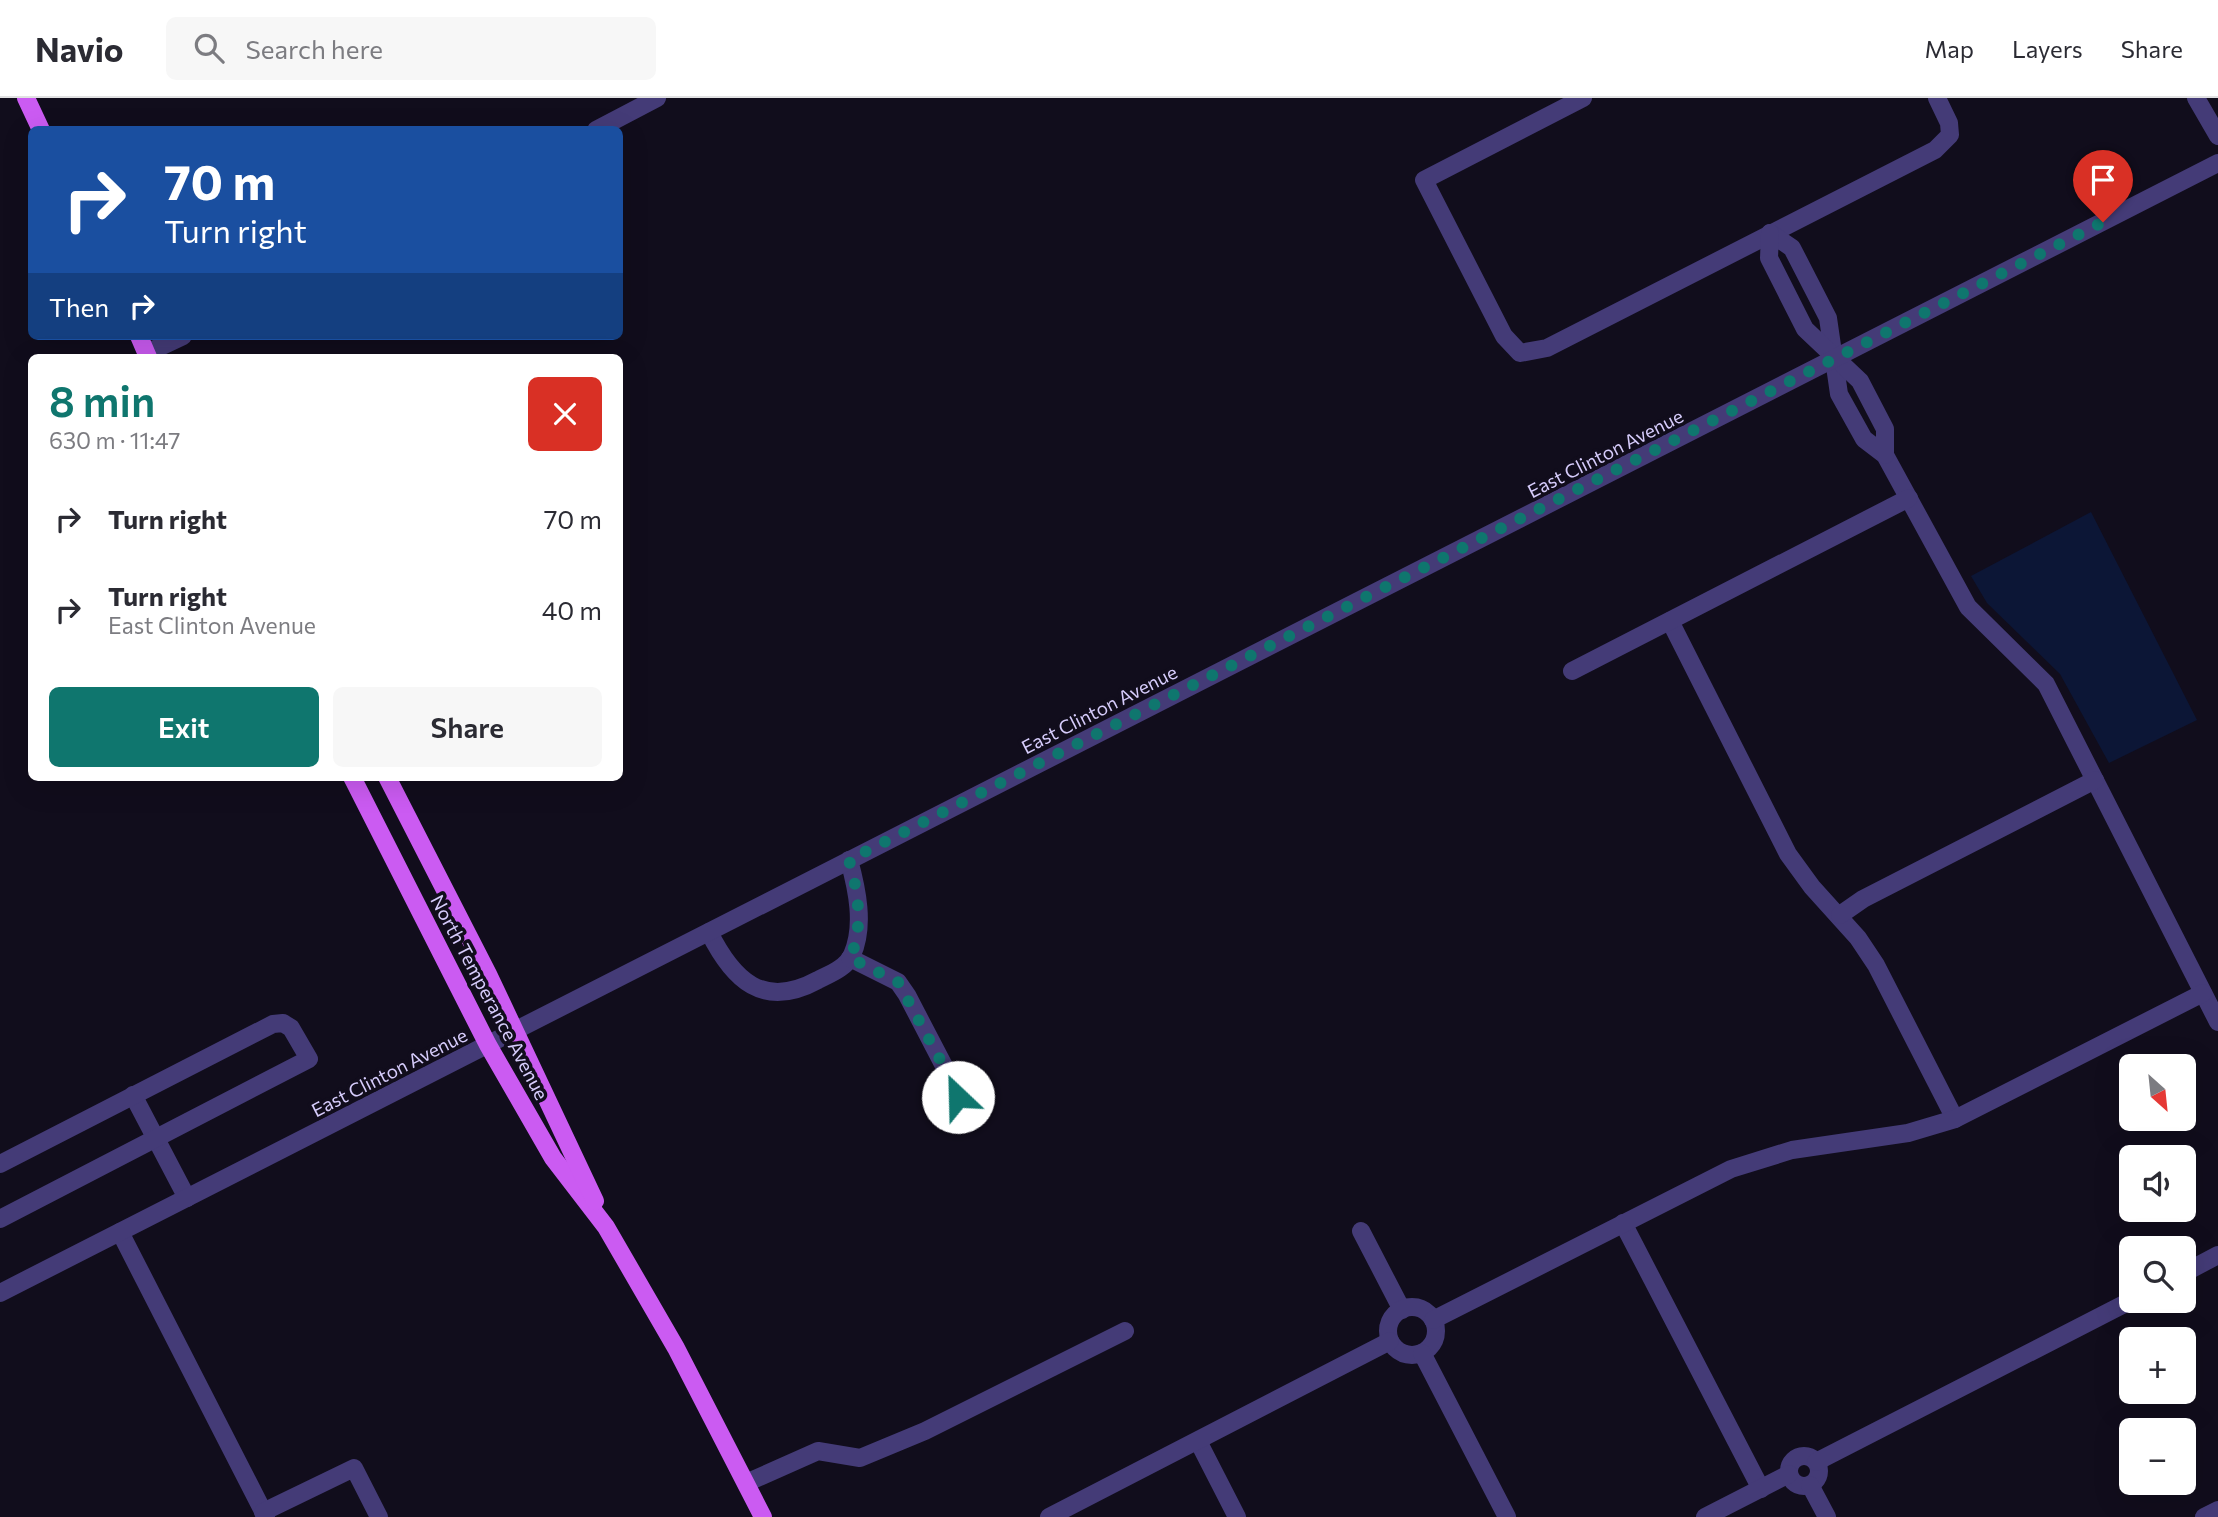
<!DOCTYPE html>
<meta charset="utf-8">
<style>
:root{--surface:#fff;--page:#f7f7f7;--text:#2b2b33;--muted:#7c7c81;--line:#e1e1e2;--accent:#0f766e}
body{margin:0;font-family:Commissioner,sans-serif;background:var(--page);color:var(--text);height:100vh;display:flex;flex-direction:column;font-size:26px;white-space:nowrap}
*{box-sizing:border-box;margin:0}
p{font-size:23px;color:var(--muted)}
.icon{flex:none;width:38px;height:38px;fill:none;stroke:currentColor;stroke-width:2;stroke-linecap:round;stroke-linejoin:round}
.map{position:relative;flex:1;overflow:hidden}
.side{position:absolute;left:28px;top:256px;width:595px;height:427px;display:flex;flex-direction:column;background:var(--surface);border-radius:10px;box-shadow:0 7px 28px #0002}
.side>*{flex:none}
.banner{position:absolute;left:28px;top:28px;width:595px;height:214px;border-radius:10px;box-shadow:0 7px 28px #0002;background:#1a4fa0;color:#fff;overflow:hidden}
.needle{width:46px;rotate:153deg}
.tools{position:absolute;left:2119px;top:956px;display:grid;gap:14px}
.tools a{display:grid;place-items:center;width:77px;height:77px;border-radius:10px;background:var(--surface);box-shadow:0 7px 28px #0002;font-size:35px}
.pin{position:absolute;display:grid;place-items:center;width:60px;height:60px;color:#fff;margin:-72px -30px;border-radius:50% 50% 50% 0;rotate:-45deg;box-shadow:0 0 7px #0007}
.pin .icon{rotate:45deg}
.me{position:absolute;width:77px;margin:-38px;rotate:336deg;stroke-linejoin:round;filter:drop-shadow(0 0 5px #0008)}
.turn{display:flex;align-items:center;gap:24px;height:147px;padding:0 21px;font-size:32px}
.turn .icon{width:91px;height:91px;stroke-width:2.5}
.turn b{display:block;font-size:49px;line-height:60px}
.then{display:flex;align-items:center;height:66px;padding:0 21px;background:#0003;gap:14px;font-size:26px}
.round{display:grid;place-items:center;flex:none;width:74px;height:74px;border-radius:10px;background:var(--page)}
.headline{display:flex;align-items:center;justify-content:space-between;height:119px;padding:0 21px}
h1{font-size:42px;font-weight:600;line-height:52px;color:var(--accent)}
.cta{display:flex;gap:14px;margin-top:auto;padding:14px 21px}
.cta a{flex:1;height:80px;border-radius:10px;background:var(--accent);color:#fff;font-size:28px;font-weight:600;line-height:80px;text-align:center}
.cta a+a{background:var(--page);color:var(--text)}
ul{padding:0;list-style:none}
li{display:flex;align-items:center;gap:21px;height:91px;padding:0 21px}
li div{flex:1}
li b{display:block;font-size:26px}
li em{font-style:normal}
header{display:flex;align-items:center;gap:42px;box-sizing:border-box;height:98px;padding:0 35px;background:var(--surface);border-bottom:2px solid var(--line)}
header strong{font-size:33px}
nav{display:flex;gap:38px;margin-inline-start:auto;font-size:24px}
.search{width:490px;height:63px;background:var(--page);display:flex;align-items:center;gap:18px;box-sizing:border-box;padding:0 24px;border-radius:10px;color:var(--muted);font-size:26px}
.map>svg:first-child{display:block}
.water{fill:#0c1636}
.lines{fill:none;stroke-linecap:round;stroke-linejoin:round}
.minor{stroke:#443b77;stroke-width:18}
.major{stroke:#cb5bf2;stroke-width:18}
.route{stroke:#0f766e;stroke-width:12;stroke-dasharray:0 21.6}
.labels{text-anchor:middle;dominant-baseline:central;stroke-width:7;stroke-linejoin:round;paint-order:stroke}
.street-label{font-size:19px;fill:#d6ccfb;stroke:#110d1c}
</style>
<header>
<strong>Navio</strong>
<div class="search"><svg class="icon" aria-label="search" viewBox="0 0 24 24"><circle cx="10" cy="10" r="6"/><path d="M15 15l6 6"/></svg>Search here</div>
<nav><a>Map</a><a>Layers</a><a>Share</a></nav>
</header>
<div class="map">
<svg width="2218" height="1419" viewBox="0 0 2218 1419">
<rect width="100%" height="100%" fill="#110d1c"/>
<polygon class="water" points="2091,414 2197,622 2109,665 2060,576 1987,505 1971,478"/>
<g class="lines">
<g class="minor">
<polyline points="1583,0 1424,82 1504,238 1520,255 1547,250 1935,52 1950,37 1949,25 1937,0"/>
<polyline points="2196,0 2218,38"/>
<polyline points="596,32 657,0"/>
<polyline points="1770,135 1792,150 1828,220 1839,296 1864,341 1885,357 1968,509 2046,586 2218,924"/>
<polyline points="1770,135 1769,160 1805,231 1860,283 1885,331 1885,357"/>
<polyline points="147,255 183,238"/>
<polyline points="1670,523 1788,756 1812,789 1858,840 1876,867 1955,1021"/>
<polyline points="1572,573 1909,400"/>
<polyline points="1840,817 1863,801 2095,682"/>
<path d="M709,834C733,882 763,912 818,882C830,876 846,870 852,857C865,828 857,791 849,762"/>
<polyline points="850,860 898,884 907,897 956,991 958,999 949,1020"/>
<polyline points="133,997 187,1100"/>
<polyline points="0,1066 273,926 283,925 291,930 309,961 0,1121"/>
<polyline points="1623,1125 1761,1391"/>
<polyline points="1361,1133 1402,1212"/>
<polyline points="120,1134 266,1419"/>
<polyline points="2184,1175 2218,1157"/>
<polyline points="0,1195 2218,65"/>
<circle cx="1412" cy="1233" r="24"/>
<polyline points="1433,1222 1731,1071 1792,1052 1908,1035 1955,1021 2203,895"/>
<polyline points="1422,1255 1507,1419"/>
<polyline points="1198,1343 1237,1419"/>
<circle cx="1804" cy="1373" r="15"/>
<polyline points="1816,1364 2132,1202"/>
<polyline points="746,1385 818,1353 860,1360 925,1333 1125,1233"/>
<polyline points="1810,1387 1827,1419"/>
<polyline points="263,1414 354,1370 379,1419"/>
<polyline points="1049,1419 1390,1243"/>
<polyline points="1705,1419 1789,1376"/>
<polyline points="2204,1419 2218,1412"/>
</g>
<g class="major">
<polyline points="26,0 41,32"/>
<polyline points="139,238 148,259"/>
<polyline points="352,679 488,947 553,1060 606,1129 676,1250 763,1419"/>
<polyline points="387,679 488,876 595,1103"/>
</g>
</g>
<g class="lines">
<path class="route" d="M958,999L956,991L898,884L850,860C864,829 858,794 849,762L2103,124"/>
</g>
<g class="labels">
<g class="street-label">
<text transform="translate(1605 355) rotate(-27)">East Clinton Avenue</text>
<text transform="translate(1099 611) rotate(-27)">East Clinton Avenue</text>
<text transform="translate(490 899) rotate(62)">North Temperance Avenue</text>
<text transform="translate(389 974) rotate(-27)">East Clinton Avenue</text>
</g>
</g>
</svg>
<div class="tools">
<a><svg class="needle" viewBox="-14 -14 28 28"><path d="M0-13l5 13h-10z" fill="#e53935"/><path d="M0 13l5-13h-10z" fill="#7c7c81"/></svg></a>
<a><svg class="icon" aria-label="sound" viewBox="0 0 24 24"><path d="M4 9h4l5-4v14l-5-4H4zM17 9q2 3 0 6"/></svg></a>
<a><svg class="icon" aria-label="search" viewBox="0 0 24 24"><circle cx="10" cy="10" r="6"/><path d="M15 15l6 6"/></svg></a>
<a>+</a>
<a>−</a>
</div>
<div class="pin" style="left:2103px;top:124px;background:#d93025"><svg class="icon" aria-label="arrive" viewBox="0 0 24 24"><path d="M6 21V4h12l-3 4 3 4H6"/></svg></div>
<svg class="me" style="left:958px;top:999px" viewBox="-20 -20 40 40"><circle r="19" fill="#fff"/><path d="M0-13L10 11 0 6-10 11z" fill="#0f766e"/></svg>
<div class="banner">
<div class="turn"><svg class="icon" aria-label="right" viewBox="0 0 24 24"><path d="M7 20v-9h11M14 6l5 5-5 5"/></svg><div><b>70 m</b>Turn right</div></div>
<div class="then">Then<svg class="icon" aria-label="right" viewBox="0 0 24 24"><path d="M7 20v-9h11M14 6l5 5-5 5"/></svg></div>
</div>
<section class="side">
<div class="headline"><div><h1>8 min</h1><p>630 m · 11:47</p></div><a class="round" style="background:#d93025;color:#fff"><svg class="icon" aria-label="close" viewBox="0 0 24 24"><path d="M6 6l12 12M18 6L6 18"/></svg></a></div>
<ul>
<li><svg class="icon" aria-label="right" viewBox="0 0 24 24"><path d="M7 20v-9h11M14 6l5 5-5 5"/></svg><div><b>Turn right</b></div><em>70 m</em></li>
<li><svg class="icon" aria-label="right" viewBox="0 0 24 24"><path d="M7 20v-9h11M14 6l5 5-5 5"/></svg><div><b>Turn right</b><p>East Clinton Avenue</p></div><em>40 m</em></li>
</ul>
<div class="cta"><a>Exit</a><a>Share</a></div>
</section>
</div>
